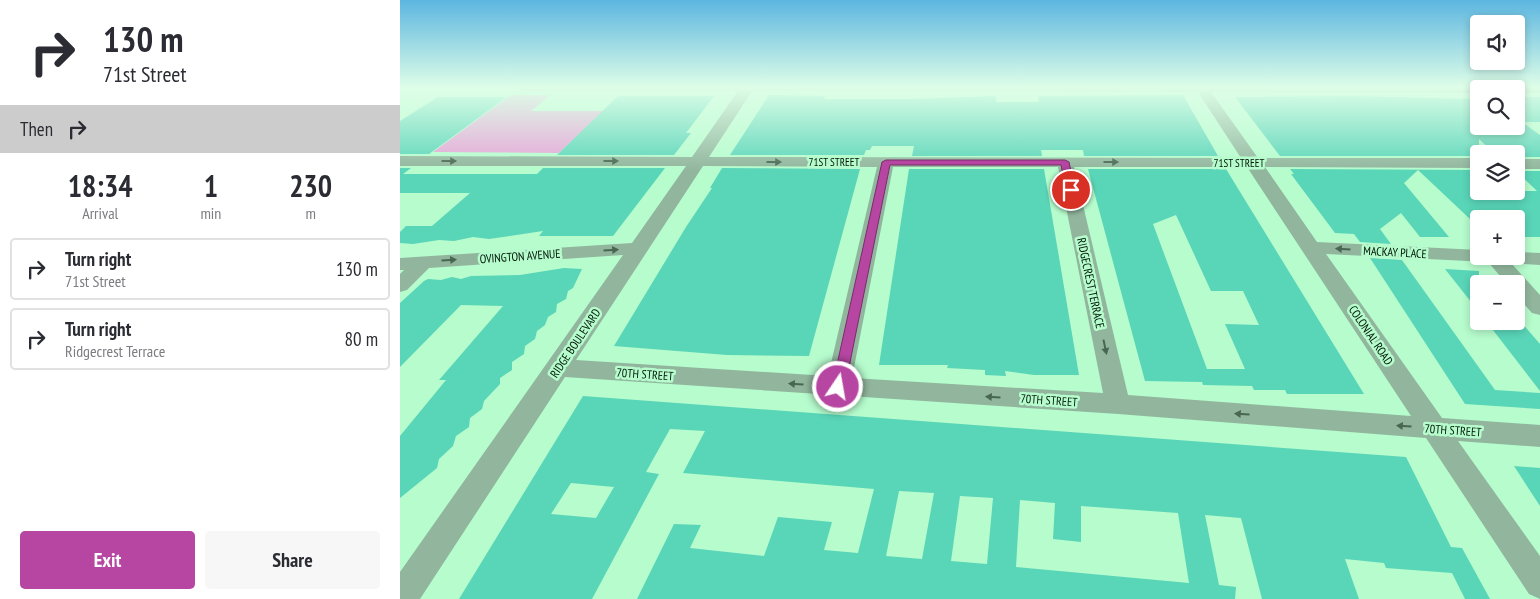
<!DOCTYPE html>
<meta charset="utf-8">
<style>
:root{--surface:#fff;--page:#f7f7f7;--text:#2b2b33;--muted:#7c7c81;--line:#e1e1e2;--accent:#b646a2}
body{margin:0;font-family:"PT Sans Narrow",sans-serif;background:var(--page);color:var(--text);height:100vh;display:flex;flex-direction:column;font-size:19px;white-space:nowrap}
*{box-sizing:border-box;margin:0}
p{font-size:16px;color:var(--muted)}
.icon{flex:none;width:28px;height:28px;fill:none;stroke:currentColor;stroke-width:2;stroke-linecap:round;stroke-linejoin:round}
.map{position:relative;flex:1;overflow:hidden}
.side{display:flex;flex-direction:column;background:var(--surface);width:400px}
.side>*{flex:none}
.hud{background:#fff;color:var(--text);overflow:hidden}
.controls{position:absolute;left:1070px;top:15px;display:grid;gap:10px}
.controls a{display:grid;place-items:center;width:55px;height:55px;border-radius:5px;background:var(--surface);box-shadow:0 2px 8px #0003;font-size:25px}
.pin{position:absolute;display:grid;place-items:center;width:42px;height:42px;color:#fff;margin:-21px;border:2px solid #fff;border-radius:50%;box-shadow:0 1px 5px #0007}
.me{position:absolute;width:55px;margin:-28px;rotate:12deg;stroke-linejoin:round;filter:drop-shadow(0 0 4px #0008)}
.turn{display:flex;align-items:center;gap:18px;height:105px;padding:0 20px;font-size:22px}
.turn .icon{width:65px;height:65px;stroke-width:2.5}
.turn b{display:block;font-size:35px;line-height:42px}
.then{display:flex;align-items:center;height:48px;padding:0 20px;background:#0003;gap:10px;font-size:19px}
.eta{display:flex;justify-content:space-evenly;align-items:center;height:85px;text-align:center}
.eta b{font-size:30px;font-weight:800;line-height:35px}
.cta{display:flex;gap:10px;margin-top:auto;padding:10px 20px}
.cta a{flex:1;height:58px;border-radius:5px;background:var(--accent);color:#fff;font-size:20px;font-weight:800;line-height:58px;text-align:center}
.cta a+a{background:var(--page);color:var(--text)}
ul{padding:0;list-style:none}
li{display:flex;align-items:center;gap:15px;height:62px;margin:0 10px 8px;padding:0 10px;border:2px solid var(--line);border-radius:5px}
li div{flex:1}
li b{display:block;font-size:19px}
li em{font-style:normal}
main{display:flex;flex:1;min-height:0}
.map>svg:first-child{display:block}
.green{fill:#e6a3d7}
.building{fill:#59d5b8;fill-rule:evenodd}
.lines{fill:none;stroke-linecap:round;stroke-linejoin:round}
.minor{fill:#91b69d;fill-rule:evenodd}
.oneway{fill:#486652}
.route{fill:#b646a2;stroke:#762e69}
.labels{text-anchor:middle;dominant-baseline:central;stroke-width:5;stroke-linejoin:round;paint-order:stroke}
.far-street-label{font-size:11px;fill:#001607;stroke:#b6fccd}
.street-label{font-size:12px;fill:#001607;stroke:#b6fccd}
</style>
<main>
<section class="side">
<div class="hud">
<div class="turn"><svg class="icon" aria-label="right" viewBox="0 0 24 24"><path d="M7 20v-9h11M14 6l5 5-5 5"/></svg><div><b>130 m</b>71st Street</div></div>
<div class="then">Then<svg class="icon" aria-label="right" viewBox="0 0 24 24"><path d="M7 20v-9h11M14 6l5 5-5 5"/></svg></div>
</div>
<div class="eta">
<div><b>18:34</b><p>Arrival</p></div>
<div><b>1</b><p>min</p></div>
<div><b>230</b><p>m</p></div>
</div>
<ul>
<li><svg class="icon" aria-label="right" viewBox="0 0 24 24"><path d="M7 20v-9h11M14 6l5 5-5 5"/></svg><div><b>Turn right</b><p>71st Street</p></div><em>130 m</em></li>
<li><svg class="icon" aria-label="right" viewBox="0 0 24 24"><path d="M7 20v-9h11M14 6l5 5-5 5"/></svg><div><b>Turn right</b><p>Ridgecrest Terrace</p></div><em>80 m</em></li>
</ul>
<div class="cta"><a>Exit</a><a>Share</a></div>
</section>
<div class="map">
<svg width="1140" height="599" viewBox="0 0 1140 599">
<rect width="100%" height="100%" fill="#b6fccd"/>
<polygon class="green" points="111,95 150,95 131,111 250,111 189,133 180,133 159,153 33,152"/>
<g class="building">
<polygon points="369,95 425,96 424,99 510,99 596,96 596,102 639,102 638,96 783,95 818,156 684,156 683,150 641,150 642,156 512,156 514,146 472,146 470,150 466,150 464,155 330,155"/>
<polygon points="218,96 314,96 286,133 291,133 274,155 157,155"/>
<polygon points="951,96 1075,99 1072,97 1079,97 1079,126 1116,126 1116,97 1140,97 1140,122 1122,122 1140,135 1140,157 1116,157 1116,154 1095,154 1079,139 1079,156 880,156 835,97"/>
<polygon points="38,97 107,97 29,154 0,154 0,121"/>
<polygon points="0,168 11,168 3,174 137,174 143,168 265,168 213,236 139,236 143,231 89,239 73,237 54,241 39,240 13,244 0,243 0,232 6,226 32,226 70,193 0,193"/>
<polygon points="322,168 460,169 409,356 327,355 214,346 286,227 312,188 310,188"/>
<polygon points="509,169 644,169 679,375 634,375 605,371 606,376 585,375 585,370 547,368 548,365 479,365"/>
<path d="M688,169H826L964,394H887L885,390H854L852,386L803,385L802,382L745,381ZM776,215L811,291H843L859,325L825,324L845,369H807L753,224Z"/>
<polygon points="890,169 1079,170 1079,191 1137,191 1116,171 1140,171 1140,237 1116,237 1116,219 1070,219 1018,170 1004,183 1049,237 1020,237 1001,213 980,229 991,244 960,242 954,234 935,233 891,174 894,174"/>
<polygon points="970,258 1002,260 1095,390 1140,393 1140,409 1065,404"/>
<polygon points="164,268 182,269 173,288 168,291 166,299 157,304 156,312 148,317 145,325 137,331 135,339 125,346 124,354 112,362 112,370 100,378 100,384 84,401 82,409 70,418 69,427 56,436 53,446 39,459 37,468 0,498 0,436 46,380 39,380 103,306 61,305 0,367 0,303 24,281 28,279 41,280 52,277 61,279 71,276 120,275"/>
<polygon points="1045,269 1079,271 1079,312"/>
<polygon points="1086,321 1120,321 1140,344 1140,391"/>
<path d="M183,396L1006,457L1051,547L1062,548L1090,599H1065L1052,573L986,568L984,563L945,559L959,599H862L841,518L805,515L819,585L836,587L835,599H237L274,524L301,525L290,548L364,556L378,517L432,522L424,550L458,553L474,489L283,473L305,431L270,429L246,472L259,474L192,599H59ZM171,483L214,487L196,518L151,514ZM499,491L534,493L522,559L486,556ZM560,496L593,498L587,564L551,561ZM620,500L655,503L653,539L681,542V506L778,513L789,583L616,567Z"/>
<polygon points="1114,466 1140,468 1140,506"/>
</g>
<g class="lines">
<g class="minor">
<path d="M117,87H1084L1085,89H1079V93L811,92L858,158H1079V168L865,167L917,242L1079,250V256H1116V252L1140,253V265L1111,263L1140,295V315L1132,313L1116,295V284H1107L1088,262L926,254L1042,418L1140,425V447L1058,441L1140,556V599L1129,594L1026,438L718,414L165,377L20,599H0V572L223,255L29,268L7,290L0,292V274L4,270H0V258L232,243L286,166H0V156L292,157L338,91H123ZM352,91L798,92L841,158L309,157ZM303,166L477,167L428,376L176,360ZM493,167H658L703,393L452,378ZM674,167H847L1011,416L728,395Z"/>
<polygon points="1111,87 1140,87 1140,93 1116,93 1116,89 1110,89"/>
<rect x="1116" y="159" width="24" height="10"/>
</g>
</g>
<defs><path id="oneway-solid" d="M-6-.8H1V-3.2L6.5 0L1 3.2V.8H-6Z" transform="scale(1.25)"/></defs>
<g class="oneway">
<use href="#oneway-solid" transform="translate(49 161)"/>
<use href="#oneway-solid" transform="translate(211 161)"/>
<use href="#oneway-solid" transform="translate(374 162)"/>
<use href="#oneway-solid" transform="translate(711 162)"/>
<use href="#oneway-solid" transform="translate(943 249) rotate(-177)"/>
<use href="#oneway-solid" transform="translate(211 250) rotate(-4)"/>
<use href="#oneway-solid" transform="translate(49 260) rotate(-4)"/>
<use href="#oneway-solid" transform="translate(705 347) rotate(78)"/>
<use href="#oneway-solid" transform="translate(396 384) rotate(-176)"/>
<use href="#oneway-solid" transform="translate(593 397) rotate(-176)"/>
<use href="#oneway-solid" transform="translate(842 414) rotate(-176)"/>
<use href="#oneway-solid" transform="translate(1004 426) rotate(-176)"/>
</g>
<linearGradient id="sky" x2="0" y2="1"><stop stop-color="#5cb6e0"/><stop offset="0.51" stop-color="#defee8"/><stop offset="1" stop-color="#defee8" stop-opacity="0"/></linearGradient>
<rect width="1140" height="171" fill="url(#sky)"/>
<polygon class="route" points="486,160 665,160 669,162 675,190 671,193 666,190 661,165 490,165 445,387 443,391 434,391 432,387 482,162"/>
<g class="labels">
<g class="far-street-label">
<text x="434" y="162">71ST STREET</text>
<text x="839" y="163">71ST STREET</text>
</g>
<g class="street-label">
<text transform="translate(995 252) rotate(3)">MACKAY PLACE</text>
<text transform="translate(120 256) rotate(-4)">OVINGTON AVENUE</text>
<text transform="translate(691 283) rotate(78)">RIDGECREST TERRACE</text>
<text transform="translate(971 335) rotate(56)">COLONIAL ROAD</text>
<text transform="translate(175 343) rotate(-56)">RIDGE BOULEVARD</text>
<text transform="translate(245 374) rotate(4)">70TH STREET</text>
<text transform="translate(649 400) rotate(4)">70TH STREET</text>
<text transform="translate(1053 430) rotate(4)">70TH STREET</text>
</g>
</g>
</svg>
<div class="controls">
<a><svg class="icon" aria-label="sound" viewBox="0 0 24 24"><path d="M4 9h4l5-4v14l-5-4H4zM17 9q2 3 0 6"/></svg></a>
<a><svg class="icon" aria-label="search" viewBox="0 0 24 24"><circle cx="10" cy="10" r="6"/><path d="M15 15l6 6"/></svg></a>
<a><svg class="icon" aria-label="layers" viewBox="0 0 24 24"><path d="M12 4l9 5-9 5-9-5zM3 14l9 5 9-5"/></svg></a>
<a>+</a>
<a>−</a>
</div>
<div class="pin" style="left:671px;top:190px;background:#d93025"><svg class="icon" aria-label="arrive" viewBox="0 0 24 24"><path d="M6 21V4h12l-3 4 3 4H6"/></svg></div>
<svg class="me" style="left:438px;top:387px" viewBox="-20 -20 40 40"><circle r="17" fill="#b646a2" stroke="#fff" stroke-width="3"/><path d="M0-11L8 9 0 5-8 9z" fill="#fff"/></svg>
</div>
</main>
